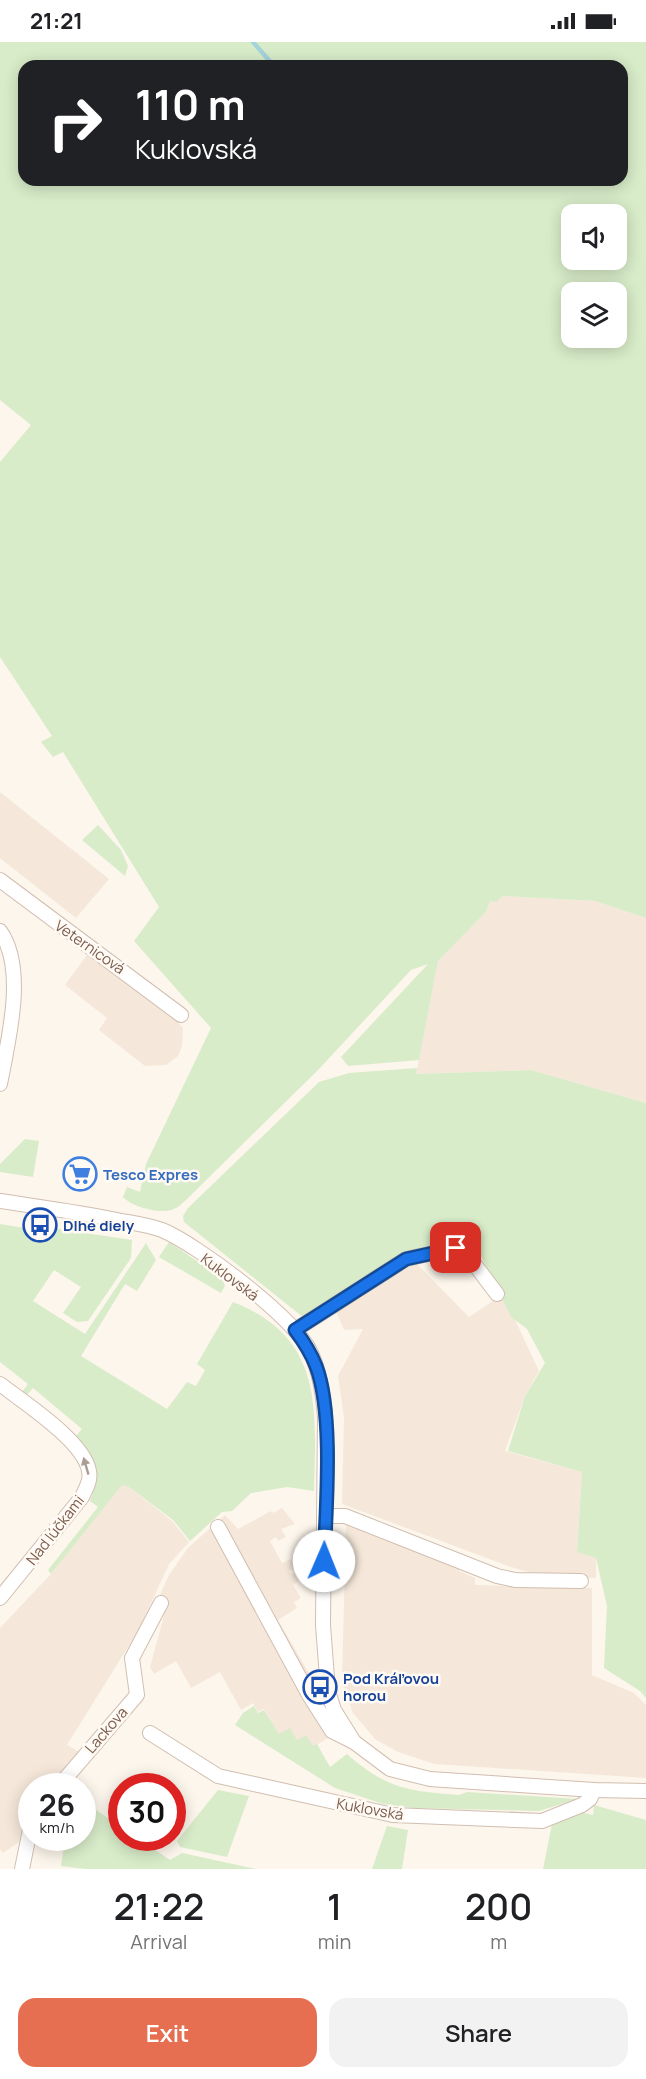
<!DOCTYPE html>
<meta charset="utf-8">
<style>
:root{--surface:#fff;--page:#f2f2f2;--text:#202124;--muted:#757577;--accent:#e76f51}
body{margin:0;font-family:Manrope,sans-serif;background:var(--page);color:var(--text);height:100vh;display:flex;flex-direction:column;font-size:22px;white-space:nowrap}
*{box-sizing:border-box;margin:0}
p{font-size:20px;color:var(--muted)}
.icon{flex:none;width:33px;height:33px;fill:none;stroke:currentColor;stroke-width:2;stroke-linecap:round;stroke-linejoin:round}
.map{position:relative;height:1827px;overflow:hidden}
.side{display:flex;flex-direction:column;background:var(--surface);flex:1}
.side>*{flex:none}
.guide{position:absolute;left:18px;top:18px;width:610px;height:126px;border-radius:18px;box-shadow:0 3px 15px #0003;background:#202124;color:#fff;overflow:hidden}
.buttons{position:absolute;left:561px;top:162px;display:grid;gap:12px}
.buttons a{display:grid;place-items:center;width:66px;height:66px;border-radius:12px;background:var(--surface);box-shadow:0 3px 15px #0003;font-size:30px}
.speed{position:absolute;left:18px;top:1731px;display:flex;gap:12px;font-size:30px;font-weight:700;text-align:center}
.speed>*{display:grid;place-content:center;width:78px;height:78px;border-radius:50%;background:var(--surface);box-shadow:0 3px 15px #0003;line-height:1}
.speed small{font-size:15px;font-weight:400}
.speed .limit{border:9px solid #d22;background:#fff;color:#111}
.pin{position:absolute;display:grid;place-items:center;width:51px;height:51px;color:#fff;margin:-26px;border-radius:12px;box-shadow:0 3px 9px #0006}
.me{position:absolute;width:66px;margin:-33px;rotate:1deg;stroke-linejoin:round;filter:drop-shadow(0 0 4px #0008)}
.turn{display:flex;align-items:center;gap:21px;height:126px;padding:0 18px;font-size:27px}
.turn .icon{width:78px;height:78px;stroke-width:2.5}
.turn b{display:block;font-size:42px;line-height:51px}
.eta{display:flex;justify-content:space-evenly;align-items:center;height:102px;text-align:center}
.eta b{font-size:36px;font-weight:600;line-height:42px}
.cta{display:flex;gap:12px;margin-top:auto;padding:12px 18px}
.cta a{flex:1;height:69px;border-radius:18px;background:var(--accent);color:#fff;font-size:24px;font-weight:600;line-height:69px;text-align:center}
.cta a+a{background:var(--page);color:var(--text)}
.status{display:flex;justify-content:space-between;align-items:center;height:42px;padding:0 30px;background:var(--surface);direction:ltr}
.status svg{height:16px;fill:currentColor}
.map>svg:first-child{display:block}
.residential{fill:#f5e8da}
.green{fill:#d8ecc9;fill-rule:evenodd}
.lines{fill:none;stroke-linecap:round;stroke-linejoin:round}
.stream{stroke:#a5d3da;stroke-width:4.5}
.street-casing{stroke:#d1beb0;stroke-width:16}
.street{stroke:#fff;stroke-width:14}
.oneway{fill:#af9d94}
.route-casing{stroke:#114b97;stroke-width:15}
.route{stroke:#1a73e8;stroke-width:10}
.labels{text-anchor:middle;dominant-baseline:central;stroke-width:5;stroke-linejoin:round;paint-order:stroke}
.street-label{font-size:15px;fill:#7a5c4d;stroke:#fffaf3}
.shop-label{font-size:15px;font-weight:bold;fill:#366cbe;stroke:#fffaf3;text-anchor:start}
.transit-label{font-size:15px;font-weight:bold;fill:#164399;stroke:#fffaf3;text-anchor:start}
</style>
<div class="status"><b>21:21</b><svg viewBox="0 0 49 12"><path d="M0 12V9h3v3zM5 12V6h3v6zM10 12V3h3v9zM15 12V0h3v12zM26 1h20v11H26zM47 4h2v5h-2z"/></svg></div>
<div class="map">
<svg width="646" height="1827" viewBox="0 0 646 1827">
<rect width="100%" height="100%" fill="#fdf6ec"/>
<g class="residential">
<polygon points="0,750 109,837 76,876 0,816"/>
<polygon points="502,854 595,859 646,876 646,1061 531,1028 416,1032 438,919 486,870 490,859"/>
<polygon points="90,909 174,976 183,986 182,1004 178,1014 166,1023 145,1024 99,988 107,976 65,943"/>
<polygon points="415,1220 469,1275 503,1252 539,1329 525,1354 505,1409 582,1430 577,1509 596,1516 596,1536 538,1533 511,1525 342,1462 344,1376 338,1334 363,1287 344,1288 336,1269"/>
<polygon points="122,1442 129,1445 172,1479 189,1500 169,1522 139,1587 67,1703 81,1711 53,1744 32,1744 31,1770 26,1776 22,1798 3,1811 0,1807 0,1586 51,1532"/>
<polygon points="282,1466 295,1482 281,1487 286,1495 278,1499 276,1495 270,1499 282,1521 291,1517 296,1525 289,1529 291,1532 295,1531 299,1539 293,1543 301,1556 294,1560 297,1566 278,1578 321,1652 324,1666 315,1672 328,1696 313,1705 279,1693 264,1667 258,1670 253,1661 241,1668 220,1630 191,1646 176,1619 154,1632 150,1625 168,1559 159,1555 169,1533 188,1506 225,1473 238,1487 271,1469 273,1471"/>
<polygon points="346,1480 459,1524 459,1529 475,1536 475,1543 592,1546 592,1633 634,1651 646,1663 646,1736 435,1722 398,1710 375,1697 353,1671 342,1641"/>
</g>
<g class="green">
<path d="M0,0H646V876L595,859L502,854L496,860L490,859L486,870L438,919L419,1018L348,1024L341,1015L428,922L411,928L319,1027L186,1158C182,1161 179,1165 174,1167C161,1173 132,1165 123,1155L127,1145L140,1150L146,1122L211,986L134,899L159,865L63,710L53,715L41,700L52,694L0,615V420L31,383L0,358ZM24,24H622V138H24ZM572,172H616V218H572ZM572,250H616V296H572Z"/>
<polygon points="98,783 121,808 128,824 125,834 82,798"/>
<polygon points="417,1026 416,1032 531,1028 646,1061 646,1656 640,1649 604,1626 607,1564 596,1516 577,1510 582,1430 508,1409 525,1354 545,1321 527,1287 511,1275 474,1199 404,1213 304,1276 184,1180 183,1174 188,1166 319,1040 349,1031"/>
<polygon points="25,1097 39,1099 33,1135 0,1130 0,1122"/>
<path d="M0,1182L49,1190L52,1186L132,1198L131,1216L88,1279L77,1280L63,1271L81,1245L54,1228L33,1259L85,1292L146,1201L156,1218L137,1249L125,1242L81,1314L167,1367L187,1340L196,1344L205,1328L197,1322L233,1260C324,1296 316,1366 314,1449L287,1445L251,1451L232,1469L222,1470L190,1499L173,1478L129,1445L122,1443L51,1532L48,1528L98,1465L90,1459C100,1433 96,1414 76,1394L82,1387L33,1346L26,1354L22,1350L28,1342L0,1320Z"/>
<polygon points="169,1200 223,1237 225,1244 221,1251 159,1215"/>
<path d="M254,1664L258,1671L264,1668L279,1692L290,1686L297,1698L306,1693L313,1704L317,1702L330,1725L347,1712C387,1747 408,1749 459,1753L467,1750L578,1757L539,1769L414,1766L383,1762L335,1746L235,1683L243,1671Z"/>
<polygon points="218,1748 249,1754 227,1815 180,1805 177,1799"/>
<polygon points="83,1759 121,1785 122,1796 137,1796 170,1818 182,1811 256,1827 86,1827 61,1824 64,1804 32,1796 82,1796"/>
<polygon points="594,1763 646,1778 646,1827 543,1827 552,1782 580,1770 593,1773"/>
<polygon points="387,1784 408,1788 402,1827 372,1827"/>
</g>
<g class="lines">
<polyline class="stream" points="253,0 274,24"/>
<defs>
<g id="street">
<polyline points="0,838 181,973"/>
<path d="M0,889C27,927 8,999 0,1042"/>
<path d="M0,1159C39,1165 78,1170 117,1178C132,1181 148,1183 162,1188C198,1203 292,1274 310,1309C320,1330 323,1352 325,1375L323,1583L328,1649L334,1668L354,1700L390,1727L430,1737L594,1748L646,1749"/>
<polyline points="295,1288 406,1217 456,1206 463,1207 497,1252"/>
<path d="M0,1342C23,1360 84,1399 89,1429C91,1439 86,1446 82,1455L0,1556"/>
<polyline points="325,1474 345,1474 497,1534 515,1538 581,1539"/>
<polyline points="218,1485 309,1653 332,1689 354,1700"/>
<polyline points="150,1691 218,1734 393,1773 542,1779 582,1763 590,1757 594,1748"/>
<polyline points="59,1744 137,1653 132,1616 161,1561"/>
<polyline points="22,1827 32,1778"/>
</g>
</defs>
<use href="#street" class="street-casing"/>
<use href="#street" class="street"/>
</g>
<defs><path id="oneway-solid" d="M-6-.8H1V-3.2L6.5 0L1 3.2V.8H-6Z" transform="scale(1.5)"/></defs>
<use class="oneway" href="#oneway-solid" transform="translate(86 1424) rotate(-106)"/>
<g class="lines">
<defs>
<path id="route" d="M324,1519C326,1467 334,1371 316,1324C311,1311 304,1300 295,1288L406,1217L456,1206"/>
</defs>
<use href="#route" class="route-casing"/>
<use href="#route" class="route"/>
</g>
<defs>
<symbol id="supermarket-ring" viewBox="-11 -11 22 22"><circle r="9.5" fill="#fffaf3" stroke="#3f7fe0" stroke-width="1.5"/><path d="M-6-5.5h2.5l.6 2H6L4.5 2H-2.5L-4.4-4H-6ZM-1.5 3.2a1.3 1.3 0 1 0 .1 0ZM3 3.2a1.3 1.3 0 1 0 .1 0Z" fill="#3f7fe0"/></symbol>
<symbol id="bus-ring" viewBox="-11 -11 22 22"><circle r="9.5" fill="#fffaf3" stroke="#1a4fb4" stroke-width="1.5"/><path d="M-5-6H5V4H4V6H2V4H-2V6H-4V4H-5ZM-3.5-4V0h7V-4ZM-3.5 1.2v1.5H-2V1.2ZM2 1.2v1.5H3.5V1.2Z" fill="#1a4fb4"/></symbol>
</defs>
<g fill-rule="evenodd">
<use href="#supermarket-ring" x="61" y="1113" width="38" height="38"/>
<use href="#bus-ring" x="21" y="1164" width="38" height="38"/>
<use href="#bus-ring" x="301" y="1626" width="38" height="38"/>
</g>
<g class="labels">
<g class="street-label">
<text transform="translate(90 905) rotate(35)">Veternicová</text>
<text transform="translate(230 1235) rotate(37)">Kuklovská</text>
<text transform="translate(55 1488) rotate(-52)">Nad lúčkami</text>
<text transform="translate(106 1688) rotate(-49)">Lackova</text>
<text transform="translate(370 1767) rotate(10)">Kuklovská</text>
</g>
<g class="shop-label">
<text x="103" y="1132">Tesco Expres</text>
</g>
<g class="transit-label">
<text x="63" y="1183">Dlhé diely</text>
<text x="343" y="1636">Pod Kráľovou<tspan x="343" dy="17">horou</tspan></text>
</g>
</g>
</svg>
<div class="buttons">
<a><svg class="icon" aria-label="sound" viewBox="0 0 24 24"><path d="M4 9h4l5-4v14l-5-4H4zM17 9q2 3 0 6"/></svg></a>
<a><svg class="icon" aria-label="layers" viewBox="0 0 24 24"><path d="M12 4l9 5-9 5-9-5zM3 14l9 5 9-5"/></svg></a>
</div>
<div class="speed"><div>26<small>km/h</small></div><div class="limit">30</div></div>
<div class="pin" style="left:456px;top:1206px;background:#d93025"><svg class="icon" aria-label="arrive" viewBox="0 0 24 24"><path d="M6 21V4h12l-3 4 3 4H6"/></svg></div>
<svg class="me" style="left:324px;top:1519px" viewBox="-20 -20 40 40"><circle r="19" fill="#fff"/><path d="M0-13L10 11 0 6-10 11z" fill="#1a73e8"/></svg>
<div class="guide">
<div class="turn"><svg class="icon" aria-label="right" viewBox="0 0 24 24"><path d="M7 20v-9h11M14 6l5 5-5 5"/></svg><div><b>110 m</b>Kuklovská</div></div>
</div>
</div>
<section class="side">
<div class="eta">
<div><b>21:22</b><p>Arrival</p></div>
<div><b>1</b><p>min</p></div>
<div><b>200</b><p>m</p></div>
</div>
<div class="cta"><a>Exit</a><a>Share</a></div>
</section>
